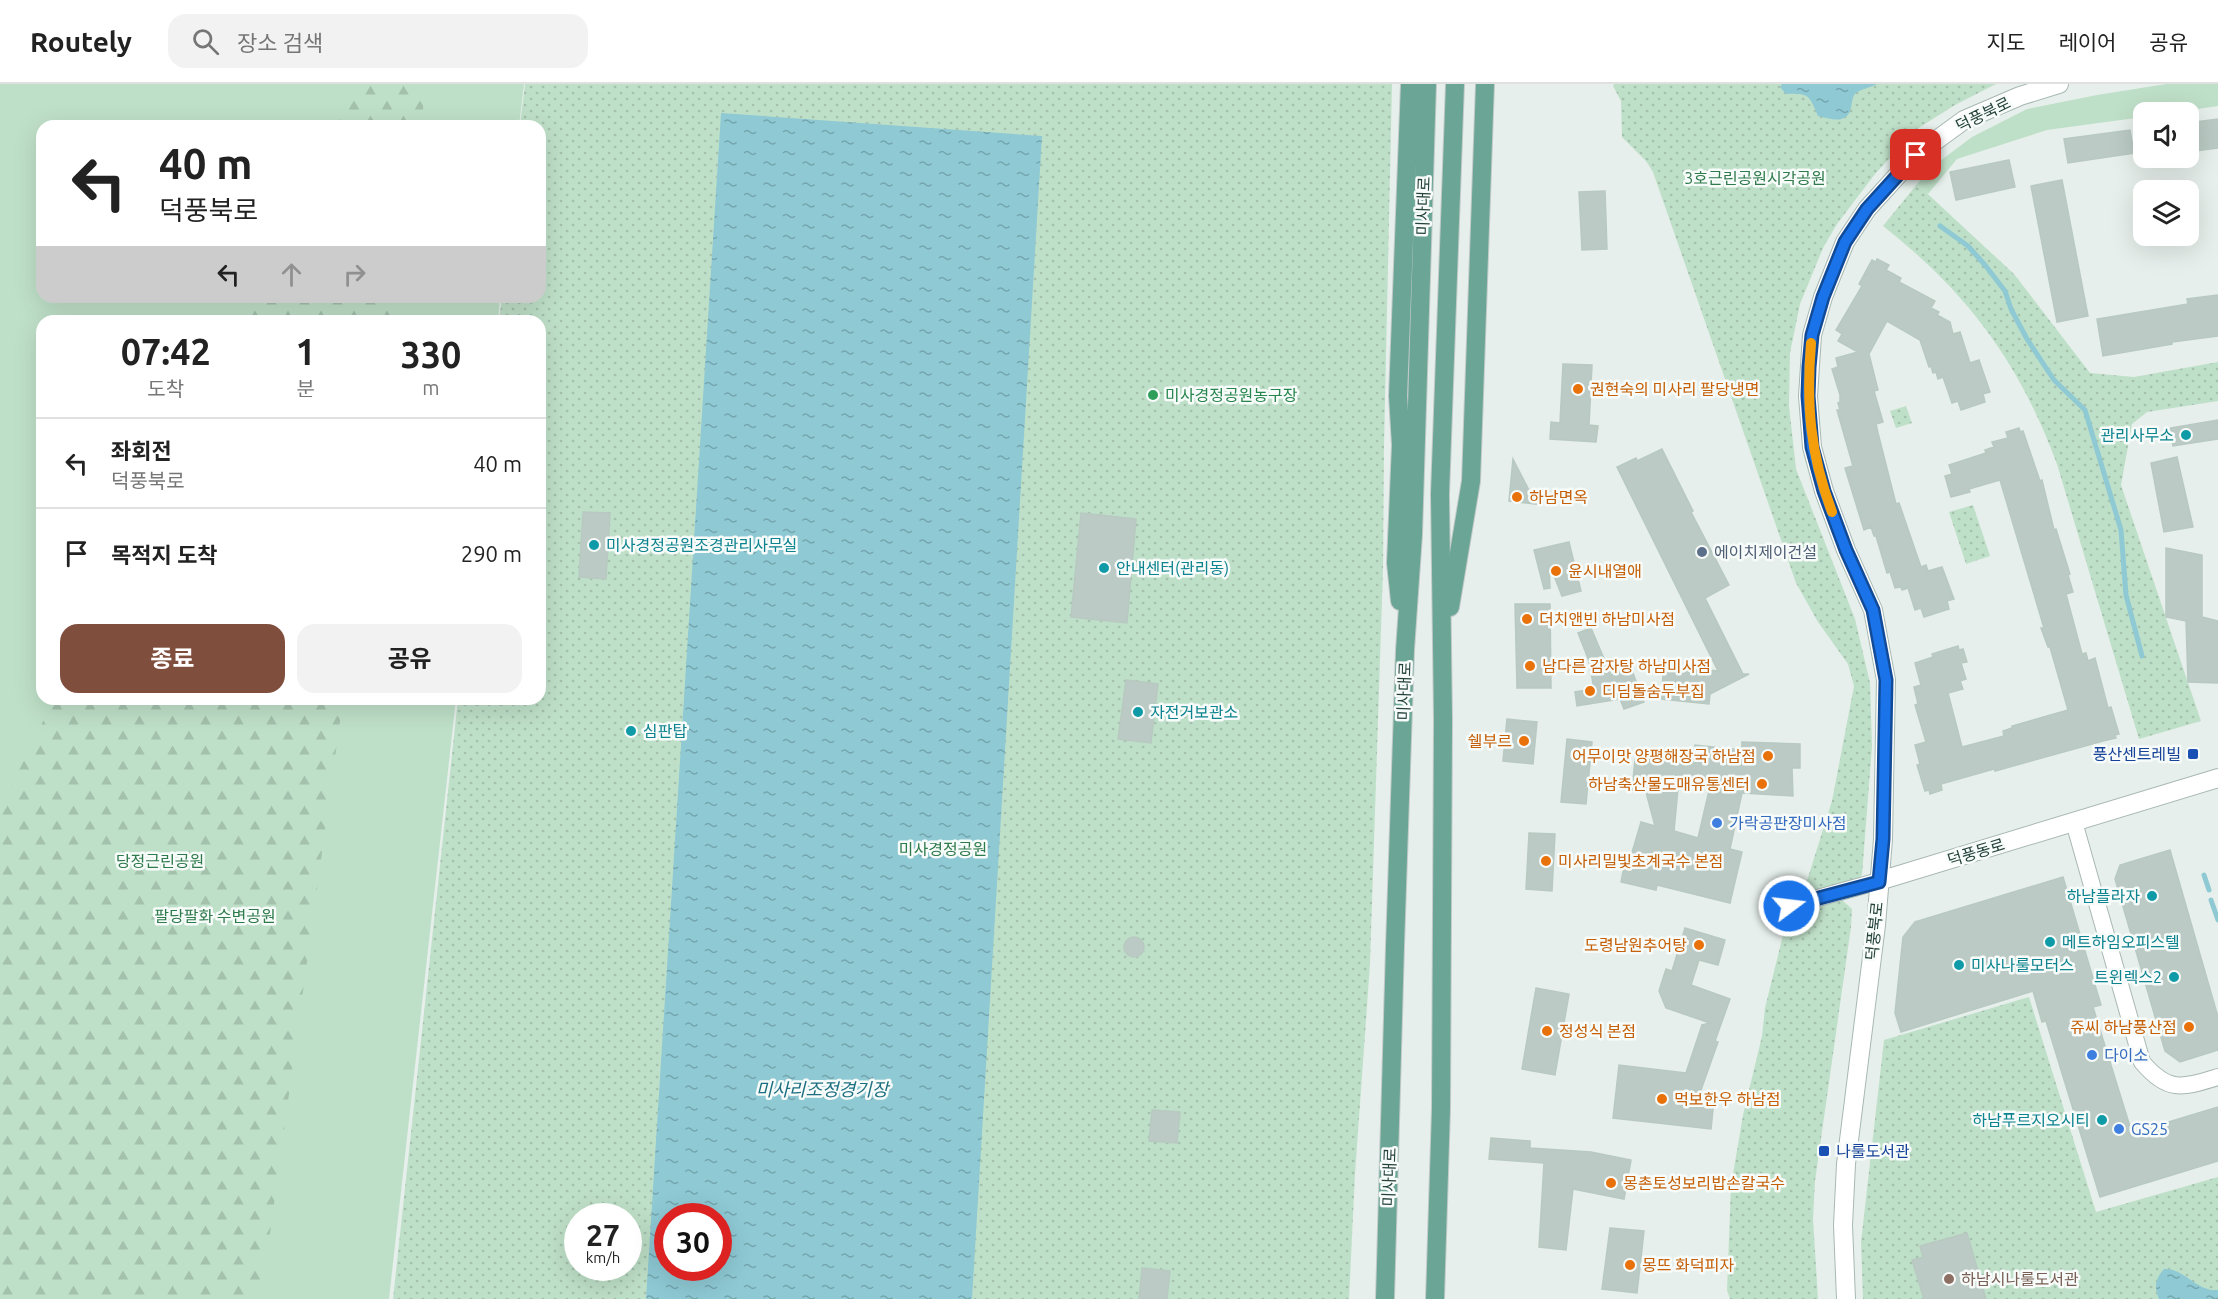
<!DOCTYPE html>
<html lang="ko">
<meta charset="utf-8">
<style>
:root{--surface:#fff;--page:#f2f2f2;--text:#222;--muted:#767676;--line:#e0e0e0;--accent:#804e3d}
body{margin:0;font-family:Ubuntu,"Noto Sans KR",sans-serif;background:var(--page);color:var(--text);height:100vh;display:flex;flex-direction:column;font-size:22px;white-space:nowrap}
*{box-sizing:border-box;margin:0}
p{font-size:20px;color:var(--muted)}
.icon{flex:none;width:33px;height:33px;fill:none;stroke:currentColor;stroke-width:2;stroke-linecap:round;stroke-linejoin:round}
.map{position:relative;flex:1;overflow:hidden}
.drawer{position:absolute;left:36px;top:231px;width:510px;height:390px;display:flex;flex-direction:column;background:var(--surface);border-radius:18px;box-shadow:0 6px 24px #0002}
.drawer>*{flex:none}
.guide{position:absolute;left:36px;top:36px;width:510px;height:183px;border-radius:18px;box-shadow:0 6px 24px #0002;background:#fff;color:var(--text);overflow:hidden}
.fabs{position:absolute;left:2133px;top:18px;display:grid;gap:12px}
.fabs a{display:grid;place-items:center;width:66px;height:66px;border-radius:12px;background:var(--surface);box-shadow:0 6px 24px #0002;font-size:30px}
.speed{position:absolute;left:564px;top:1119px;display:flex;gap:12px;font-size:30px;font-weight:700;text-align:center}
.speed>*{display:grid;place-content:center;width:78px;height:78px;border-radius:50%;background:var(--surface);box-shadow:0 6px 24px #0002;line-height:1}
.speed small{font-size:15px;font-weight:400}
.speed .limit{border:9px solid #d22;background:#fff;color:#111}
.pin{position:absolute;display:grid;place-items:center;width:51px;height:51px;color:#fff;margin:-26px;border-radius:12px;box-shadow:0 3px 9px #0006}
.me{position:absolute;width:66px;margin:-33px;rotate:75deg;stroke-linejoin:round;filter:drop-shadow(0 0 4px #0008)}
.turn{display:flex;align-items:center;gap:21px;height:126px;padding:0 24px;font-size:27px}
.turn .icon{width:78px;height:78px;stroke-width:2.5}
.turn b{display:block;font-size:42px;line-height:51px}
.lanes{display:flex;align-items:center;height:57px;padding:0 24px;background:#0003;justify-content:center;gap:30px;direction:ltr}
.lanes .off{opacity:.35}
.eta{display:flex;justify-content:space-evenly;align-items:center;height:102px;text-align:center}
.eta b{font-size:36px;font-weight:700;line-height:42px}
.cta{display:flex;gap:12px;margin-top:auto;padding:12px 24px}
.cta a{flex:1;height:69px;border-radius:18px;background:var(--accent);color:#fff;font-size:24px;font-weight:700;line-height:69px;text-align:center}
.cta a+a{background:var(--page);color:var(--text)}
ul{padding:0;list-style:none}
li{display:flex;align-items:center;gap:18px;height:90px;padding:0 24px;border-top:2px solid var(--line)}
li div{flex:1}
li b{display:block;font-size:22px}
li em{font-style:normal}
header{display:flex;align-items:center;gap:36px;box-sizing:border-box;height:84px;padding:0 30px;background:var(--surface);border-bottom:2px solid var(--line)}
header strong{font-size:28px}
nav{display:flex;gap:33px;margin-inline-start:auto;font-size:21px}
.search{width:420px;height:54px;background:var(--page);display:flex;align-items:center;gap:15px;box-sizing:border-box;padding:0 21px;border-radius:18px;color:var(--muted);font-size:22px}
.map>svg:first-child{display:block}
.grass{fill:#bfe0c8}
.forest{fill:url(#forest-firs)}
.park{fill:url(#park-dots);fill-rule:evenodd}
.water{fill:url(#water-ripples);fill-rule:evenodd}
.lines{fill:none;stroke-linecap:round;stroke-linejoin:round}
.stream{stroke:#8ec9d4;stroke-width:5}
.building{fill:#bbcac4;stroke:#b8c9c2;stroke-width:1.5;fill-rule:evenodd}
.minor-casing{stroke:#a8b8b2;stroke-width:18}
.tertiary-casing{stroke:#a8b8b2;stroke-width:20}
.primary-casing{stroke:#c2cac8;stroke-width:20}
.minor{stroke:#fff;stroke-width:16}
.tertiary{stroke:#fff;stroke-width:18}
.primary{stroke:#6aa596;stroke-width:18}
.route-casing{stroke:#114b97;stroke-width:15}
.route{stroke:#1a73e8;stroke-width:10}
.slow{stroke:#f59e0b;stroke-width:10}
.food-dot{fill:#e8710a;stroke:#f7fbf9;stroke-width:2}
.leisure-dot{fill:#2e9e5b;stroke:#f7fbf9;stroke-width:2}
.culture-dot{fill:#0f9aa8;stroke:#f7fbf9;stroke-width:2}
.service-dot{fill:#5c6f8a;stroke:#f7fbf9;stroke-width:2}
.transit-dot{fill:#1a4fb4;stroke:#f7fbf9;stroke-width:2}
.shop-dot{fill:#3f7fe0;stroke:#f7fbf9;stroke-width:2}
.education-dot{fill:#8d6e63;stroke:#f7fbf9;stroke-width:2}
.labels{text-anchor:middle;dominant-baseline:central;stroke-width:5;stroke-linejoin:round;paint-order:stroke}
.street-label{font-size:16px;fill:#24423a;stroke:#f7fbf9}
.park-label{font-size:16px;fill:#2d7a4b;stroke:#f7fbf9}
.food-label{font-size:16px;fill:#c56008;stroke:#f7fbf9;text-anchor:start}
.leisure-label{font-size:16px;fill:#27864d;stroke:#f7fbf9;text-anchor:start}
.culture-label{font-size:16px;fill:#0d838f;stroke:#f7fbf9;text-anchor:start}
.service-label{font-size:16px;fill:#4e5e75;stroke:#f7fbf9;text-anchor:start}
.transit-label{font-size:16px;fill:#164399;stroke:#f7fbf9;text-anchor:end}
.shop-label{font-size:16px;fill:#366cbe;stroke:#f7fbf9;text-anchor:start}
.education-label{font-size:16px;fill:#785e54;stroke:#f7fbf9;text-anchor:start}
.water-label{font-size:18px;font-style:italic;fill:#1c6f80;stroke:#f7fbf9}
</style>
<header>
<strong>Routely</strong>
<div class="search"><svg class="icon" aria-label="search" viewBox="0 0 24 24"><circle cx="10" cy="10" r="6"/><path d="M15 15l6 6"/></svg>장소 검색</div>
<nav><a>지도</a><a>레이어</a><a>공유</a></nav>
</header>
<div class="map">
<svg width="2218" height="1215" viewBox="0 0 2218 1215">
<defs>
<pattern id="forest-firs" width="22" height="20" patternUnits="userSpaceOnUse" patternTransform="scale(1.5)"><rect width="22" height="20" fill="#bfe0c8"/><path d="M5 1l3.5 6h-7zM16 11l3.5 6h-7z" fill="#a4c1ad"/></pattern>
<pattern id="park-dots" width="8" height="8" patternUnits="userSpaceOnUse" patternTransform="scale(1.5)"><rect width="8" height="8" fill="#bfe0c8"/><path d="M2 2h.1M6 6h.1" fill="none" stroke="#a4c1ad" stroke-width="1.8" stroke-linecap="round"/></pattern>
<pattern id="water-ripples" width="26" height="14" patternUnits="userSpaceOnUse" patternTransform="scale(1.5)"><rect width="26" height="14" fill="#8ec9d4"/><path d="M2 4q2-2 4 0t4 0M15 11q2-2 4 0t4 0" fill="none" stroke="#74a5ad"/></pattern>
</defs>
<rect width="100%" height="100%" fill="#e6efeb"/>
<g class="grass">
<polygon points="0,0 524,0 519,42 42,42 42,213 500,213 498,237 42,237 42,615 456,615 389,1215 0,1215"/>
<polygon points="2166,0 2218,0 2218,22 2176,28 2144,28 2143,33 2047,46 1957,75 1928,110 1917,100 1932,83 1972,53 2027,25 2097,11"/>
</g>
<g class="forest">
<polygon points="357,0 426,0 421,42 336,42"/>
<polygon points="252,213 397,213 394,237 240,237"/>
<polygon points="54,615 343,615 261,1215 0,1215 0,725"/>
</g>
<g class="park">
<path d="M525,0H1392L1384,362L1383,484L1370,880L1355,1090L1349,1215H393L458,615H540V237H499L502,213H540V42H520ZM578,1132H628V1184H578ZM668,1132H718V1184H668Z"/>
<polygon points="1614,0 1996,0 1955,21 1917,45 1875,90 1837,140 1823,164 1800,220 1790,269 1789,322 1796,385 1855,535 1870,599 1872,662 1862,791 1849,803 1843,817 1852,825 1851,843 1815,1097 1813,1135 1818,1215 1730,1215 1727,1206 1731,1102 1743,1031 1762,952 1765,924 1783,851 1795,836 1810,831 1815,812 1805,803 1832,717 1854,602 1848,580 1818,538 1796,499 1653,88 1646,77 1622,53 1621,17 1613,2"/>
<path d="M1917,100L2014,190L2090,289L2134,293L2218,278V317L2147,328L2132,340L2121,401L2201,637L2139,655L2057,380C2019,278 1968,209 1883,142Z"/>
<polygon points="1906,322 1912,339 1896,344 1890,327"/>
<polygon points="1973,421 1990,472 1966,480 1949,428"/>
<polygon points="2029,913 2096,1128 2218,1093 2218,1215 1863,1215 1861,1158 1884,956"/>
</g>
<g class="water">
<path d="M1782,0H1877C1871,4 1859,5 1855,10C1852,14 1852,19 1851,24C1847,41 1831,35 1818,32C1809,11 1809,9 1786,10L1780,3Z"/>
<path d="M721,29L1042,52L972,1215H646ZM668,1132H718V1184H668Z"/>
<path d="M2164,1185C2185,1184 2196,1208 2218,1206V1215H2159C2154,1203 2155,1195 2164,1185Z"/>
</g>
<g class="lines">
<g class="stream">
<polyline points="1940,142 1968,162 1985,181 2005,207 2011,225 2027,255 2054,296 2085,326 2121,446 2126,511 2142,572"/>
<polyline points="2204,791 2209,806"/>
<polyline points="2211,816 2218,836"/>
</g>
</g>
<g class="building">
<polygon points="2218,35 2218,64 2188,68 2188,39"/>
<polygon points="2130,46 2134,69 2068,79 2064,55"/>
<polygon points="2009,76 2015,103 1956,116 1950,88"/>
<polygon points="2062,96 2088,232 2057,238 2031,102"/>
<polygon points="1605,107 1607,165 1582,166 1579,108"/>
<polygon points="1877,175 1889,181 1886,186 1901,194 1899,198 1935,217 1931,224 1939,228 1937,231 1950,238 1953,250 1960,248 1970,279 1979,276 1990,308 1983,310 1985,318 1961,326 1958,317 1952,319 1943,293 1938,295 1936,288 1933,289 1931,282 1929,283 1920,256 1887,237 1869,270 1878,306 1874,307 1883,338 1876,340 1878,349 1896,420 1899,419 1921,483 1926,481 1928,487 1942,483 1954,515 1947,517 1949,525 1924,533 1921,524 1915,526 1908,504 1902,506 1901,503 1895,504 1890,488 1887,489 1876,452 1874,452 1871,443 1864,446 1845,384 1853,382 1837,326 1840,326 1838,319 1840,318 1840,311 1832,285 1838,283 1836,274 1858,268 1838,257 1842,250 1836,246 1862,202 1859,200 1872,176 1876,178"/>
<polygon points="2218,211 2218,252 2172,258 2172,260 2103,272 2097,235 2188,220 2187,215"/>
<polygon points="1563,280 1592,281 1589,341 1598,342 1596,358 1550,355 1551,338 1560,339"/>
<polygon points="2218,336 2218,355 2173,362 2170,344"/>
<polygon points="2019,344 2020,348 2023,347 2040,397 2042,396 2054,446 2056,445 2070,490 2068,491 2073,508 2066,510 2082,570 2086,569 2088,577 2095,574 2108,624 2111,623 2119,650 2115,651 2116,654 2103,657 1995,687 1994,685 1941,700 1942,706 1930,710 1929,706 1925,707 1917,681 1920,680 1915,661 1926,658 1915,621 1918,620 1914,603 1921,601 1915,579 1933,573 1932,570 1958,562 1959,566 1963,565 1967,578 1961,579 1966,595 1960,597 1963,605 1948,609 1962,663 2004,652 2003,647 2012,644 2012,642 2068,626 2050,563 2048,563 2041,544 2044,544 2000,396 1969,405 1970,408 1951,413 1945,392 1952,390 1949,381 1986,369 1985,366 1994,363 1992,358 2008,354 2006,348"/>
<polygon points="1662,365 1693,427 1691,428 1729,501 1705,514 1743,590 1749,590 1710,610 1709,620 1661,615 1664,581 1718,587 1617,383 1636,374 1637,377"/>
<polygon points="2177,373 2193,443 2164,448 2151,379"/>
<polygon points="1513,375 1536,420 1509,417"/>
<polygon points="583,428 610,429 606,495 579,493"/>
<polygon points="1081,429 1136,435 1127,539 1071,533"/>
<polygon points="1569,458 1581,507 1562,512 1549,479 1550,504 1544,505 1534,466"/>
<polygon points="2166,464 2202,471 2202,533 2218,537 2218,599 2188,598 2186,537 2166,533"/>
<polygon points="1515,520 1550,520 1551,604 1517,604"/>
<polygon points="1591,544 1611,591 1631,584 1644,618 1624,625 1620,615 1577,622 1575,608 1594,605 1589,577 1578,549"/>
<polygon points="1126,596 1158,600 1151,659 1118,655"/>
<polygon points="1507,635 1537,638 1533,680 1503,677"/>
<polygon points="1567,655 1592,658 1586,720 1561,718"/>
<path d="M1742,658L1800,660V684H1792L1793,712L1742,709L1730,765L1742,768L1730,819L1657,801L1656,806L1621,798L1625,778L1629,779L1641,738L1655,742L1646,708L1632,706L1635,676L1651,666L1694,671L1695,661L1742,666ZM1679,694L1711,698L1698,754L1674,747Z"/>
<polygon points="1529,749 1555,750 1552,807 1526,805"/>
<polygon points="2170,766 2218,933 2218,966 2180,978 2165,967 2115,795 2120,781"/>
<polygon points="2063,793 2101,921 2093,923 2132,1049 2218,1023 2218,1077 2100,1113 2046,937 2042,938 2033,907 1901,948 1895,929 1903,853 1915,838"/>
<polygon points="1685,844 1725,856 1718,881 1699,876 1691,901 1730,915 1715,957 1718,958 1695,1023 1714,1016 1711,1045 1613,1034 1619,981 1686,989 1702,941 1710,939 1666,924 1659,907 1666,885 1672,887"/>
<circle cx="1134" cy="863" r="10"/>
<polygon points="1536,904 1569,910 1555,991 1522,985"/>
<polygon points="1152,1026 1180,1028 1177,1059 1149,1057"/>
<polygon points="1491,1054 1530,1057 1530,1064 1591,1068 1631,1076 1624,1115 1573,1105 1566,1166 1539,1163 1544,1079 1489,1075"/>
<polygon points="1610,1144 1644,1147 1637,1209 1602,1205"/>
<polygon points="1967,1149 1986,1215 1924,1215 1912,1176 1923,1173 1920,1162"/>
<polygon points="1142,1184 1170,1187 1167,1215 1139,1215"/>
</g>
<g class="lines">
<defs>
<g id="minor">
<path d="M2074,738L2142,978C2168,1009 2182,1004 2218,993"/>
<polyline points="1789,822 1879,797"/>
</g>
<g id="tertiary">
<polyline points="1879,797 2218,694"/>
<polyline points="1846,1215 1843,1141 1846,1080 1876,841 1883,755 1886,596 1873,526 1846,466 1824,407 1812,363 1808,312 1812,251 1823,213 1845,158 1867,125 1916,71 1964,36 2020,12 2059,0"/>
</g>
<g id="primary">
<polyline points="1400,517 1396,479 1401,361 1398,312 1410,0"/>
<polyline points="1450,523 1471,397 1485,0"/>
<polyline points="1385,1215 1395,862 1405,566 1413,451 1427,0"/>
<polyline points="1435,1215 1441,1025 1443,636 1440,410 1455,0"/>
</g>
</defs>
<use href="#minor" class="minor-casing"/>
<use href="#tertiary" class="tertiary-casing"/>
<use href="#primary" class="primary-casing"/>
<use href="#minor" class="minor"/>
<use href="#tertiary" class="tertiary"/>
<use href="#primary" class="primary"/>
</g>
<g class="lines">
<defs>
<polyline id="route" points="1789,822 1879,798 1883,755 1886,596 1873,526 1846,466 1824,407 1812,363 1808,312 1809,283 1812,251 1823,213 1845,158 1867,125 1916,71"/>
</defs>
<use href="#route" class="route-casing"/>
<use href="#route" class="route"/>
<path class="slow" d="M1811,259C1806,320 1810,370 1832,428"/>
</g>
<g class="food-dot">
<circle cx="1578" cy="305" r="6"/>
<circle cx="1517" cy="413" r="6"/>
<circle cx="1556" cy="487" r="6"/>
<circle cx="1527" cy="535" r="6"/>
<circle cx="1530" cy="582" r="6"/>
<circle cx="1590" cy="607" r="6"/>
<circle cx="1524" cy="657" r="6"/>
<circle cx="1768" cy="672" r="6"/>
<circle cx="1762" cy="700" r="6"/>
<circle cx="1546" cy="777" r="6"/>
<circle cx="1699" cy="861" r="6"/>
<circle cx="2189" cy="943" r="6"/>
<circle cx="1547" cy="947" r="6"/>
<circle cx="1662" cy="1015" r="6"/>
<circle cx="1611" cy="1099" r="6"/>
<circle cx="1630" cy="1181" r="6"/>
</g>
<circle class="leisure-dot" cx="1153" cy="311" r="6"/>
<g class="culture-dot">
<circle cx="2186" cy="351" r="6"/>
<circle cx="594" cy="461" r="6"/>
<circle cx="1104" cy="484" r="6"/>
<circle cx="1138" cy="628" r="6"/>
<circle cx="631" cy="647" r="6"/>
<circle cx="2152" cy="812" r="6"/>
<circle cx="2050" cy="858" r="6"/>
<circle cx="1959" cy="881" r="6"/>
<circle cx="2174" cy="893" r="6"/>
<circle cx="2102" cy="1036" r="6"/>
</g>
<circle class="service-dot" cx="1702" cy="468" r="6"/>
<g class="transit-dot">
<rect x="2187" y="664" width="12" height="12" rx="3"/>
<rect x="1818" y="1061" width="12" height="12" rx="3"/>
</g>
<g class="shop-dot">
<circle cx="1717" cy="739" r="6"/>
<circle cx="2092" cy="971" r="6"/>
<circle cx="2119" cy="1045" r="6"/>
</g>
<circle class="education-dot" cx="1949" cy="1195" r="6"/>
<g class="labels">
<g class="street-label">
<text transform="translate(1983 30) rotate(-26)">덕풍북로</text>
<text transform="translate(1423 122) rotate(-88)">미사대로</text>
<text transform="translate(1404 607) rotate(-88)">미사대로</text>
<text transform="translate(1976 768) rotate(-17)">덕풍동로</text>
<text transform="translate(1874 847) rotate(-84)">덕풍북로</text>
<text transform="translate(1389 1093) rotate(-88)">미사대로</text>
</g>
<g class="park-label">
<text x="1755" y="94">3호근린공원시각공원</text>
<text x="943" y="765">미사경정공원</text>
<text x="160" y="777">당정근린공원</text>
<text x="215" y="832">팔당팔화 수변공원</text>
</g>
<g class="food-label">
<text x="1590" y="305">권현숙의 미사리 팔당냉면</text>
<text x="1529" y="413">하남면옥</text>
<text x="1568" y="487">윤시내열애</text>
<text x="1539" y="535">더치앤빈 하남미사점</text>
<text x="1542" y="582">남다른 감자탕 하남미사점</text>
<text x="1602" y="607">디딤돌숨두부집</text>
<text x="1512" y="657" text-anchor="end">쉘부르</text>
<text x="1756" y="672" text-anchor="end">어무이맛 양평해장국 하남점</text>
<text x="1750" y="700" text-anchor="end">하남축산물도매유통센터</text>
<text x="1558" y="777">미사리밀빛초계국수 본점</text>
<text x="1687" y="861" text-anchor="end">도령남원추어탕</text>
<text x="2177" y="943" text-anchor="end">쥬씨 하남풍산점</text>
<text x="1559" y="947">정성식 본점</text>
<text x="1674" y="1015">먹보한우 하남점</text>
<text x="1623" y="1099">몽촌토성보리밥손칼국수</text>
<text x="1642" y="1181">몽뜨 화덕피자</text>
</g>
<g class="leisure-label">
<text x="1165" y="311">미사경정공원농구장</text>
</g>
<g class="culture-label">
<text x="2174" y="351" text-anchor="end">관리사무소</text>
<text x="606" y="461">미사경정공원조경관리사무실</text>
<text x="1116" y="484">안내센터(관리동)</text>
<text x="1150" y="628">자전거보관소</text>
<text x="643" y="647">심판탑</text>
<text x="2140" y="812" text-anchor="end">하남플라자</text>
<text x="2062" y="858">메트하임오피스텔</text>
<text x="1971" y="881">미사나룰모터스</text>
<text x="2162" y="893" text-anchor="end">트윈렉스2</text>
<text x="2090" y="1036" text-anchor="end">하남푸르지오시티</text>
</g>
<g class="service-label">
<text x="1714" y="468">에이치제이건설</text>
</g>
<g class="transit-label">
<text x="2181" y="670">풍산센트레빌</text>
<text x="1836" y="1067" text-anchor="start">나룰도서관</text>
</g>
<g class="shop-label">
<text x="1729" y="739">가락공판장미사점</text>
<text x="2104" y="971">다이소</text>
<text x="2131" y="1045">GS25</text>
</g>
<g class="education-label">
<text x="1961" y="1195">하남시나룰도서관</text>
</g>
<g class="water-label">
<text x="822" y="1005">미사리조정경기장</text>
</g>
</g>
</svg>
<div class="fabs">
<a><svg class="icon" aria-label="sound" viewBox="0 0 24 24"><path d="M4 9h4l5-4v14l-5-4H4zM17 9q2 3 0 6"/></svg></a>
<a><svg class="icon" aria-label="layers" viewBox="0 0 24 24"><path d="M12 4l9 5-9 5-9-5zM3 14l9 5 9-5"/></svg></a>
</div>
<div class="speed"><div>27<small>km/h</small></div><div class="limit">30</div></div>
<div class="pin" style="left:1916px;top:71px;background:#d93025"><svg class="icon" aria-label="arrive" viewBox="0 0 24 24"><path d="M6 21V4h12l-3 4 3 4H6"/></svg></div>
<svg class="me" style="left:1789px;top:822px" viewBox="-20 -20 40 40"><circle r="17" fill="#1a73e8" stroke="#fff" stroke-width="3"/><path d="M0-11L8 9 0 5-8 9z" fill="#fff"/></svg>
<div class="guide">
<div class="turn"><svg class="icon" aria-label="left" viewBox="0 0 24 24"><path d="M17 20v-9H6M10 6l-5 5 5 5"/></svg><div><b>40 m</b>덕풍북로</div></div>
<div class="lanes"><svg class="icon" aria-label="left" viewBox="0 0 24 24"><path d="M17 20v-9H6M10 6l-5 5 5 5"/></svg><svg class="icon off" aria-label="ahead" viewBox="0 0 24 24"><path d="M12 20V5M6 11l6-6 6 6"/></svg><svg class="icon off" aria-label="right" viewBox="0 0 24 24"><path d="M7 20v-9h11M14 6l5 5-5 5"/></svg></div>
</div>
<section class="drawer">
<div class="eta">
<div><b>07:42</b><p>도착</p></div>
<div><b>1</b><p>분</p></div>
<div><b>330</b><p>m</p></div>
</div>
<ul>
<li><svg class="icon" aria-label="left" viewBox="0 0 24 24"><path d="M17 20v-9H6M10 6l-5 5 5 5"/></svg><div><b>좌회전</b><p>덕풍북로</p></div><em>40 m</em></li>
<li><svg class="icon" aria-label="arrive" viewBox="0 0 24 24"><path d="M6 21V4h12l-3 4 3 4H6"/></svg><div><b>목적지 도착</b></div><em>290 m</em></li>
</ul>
<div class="cta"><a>종료</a><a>공유</a></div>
</section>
</div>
